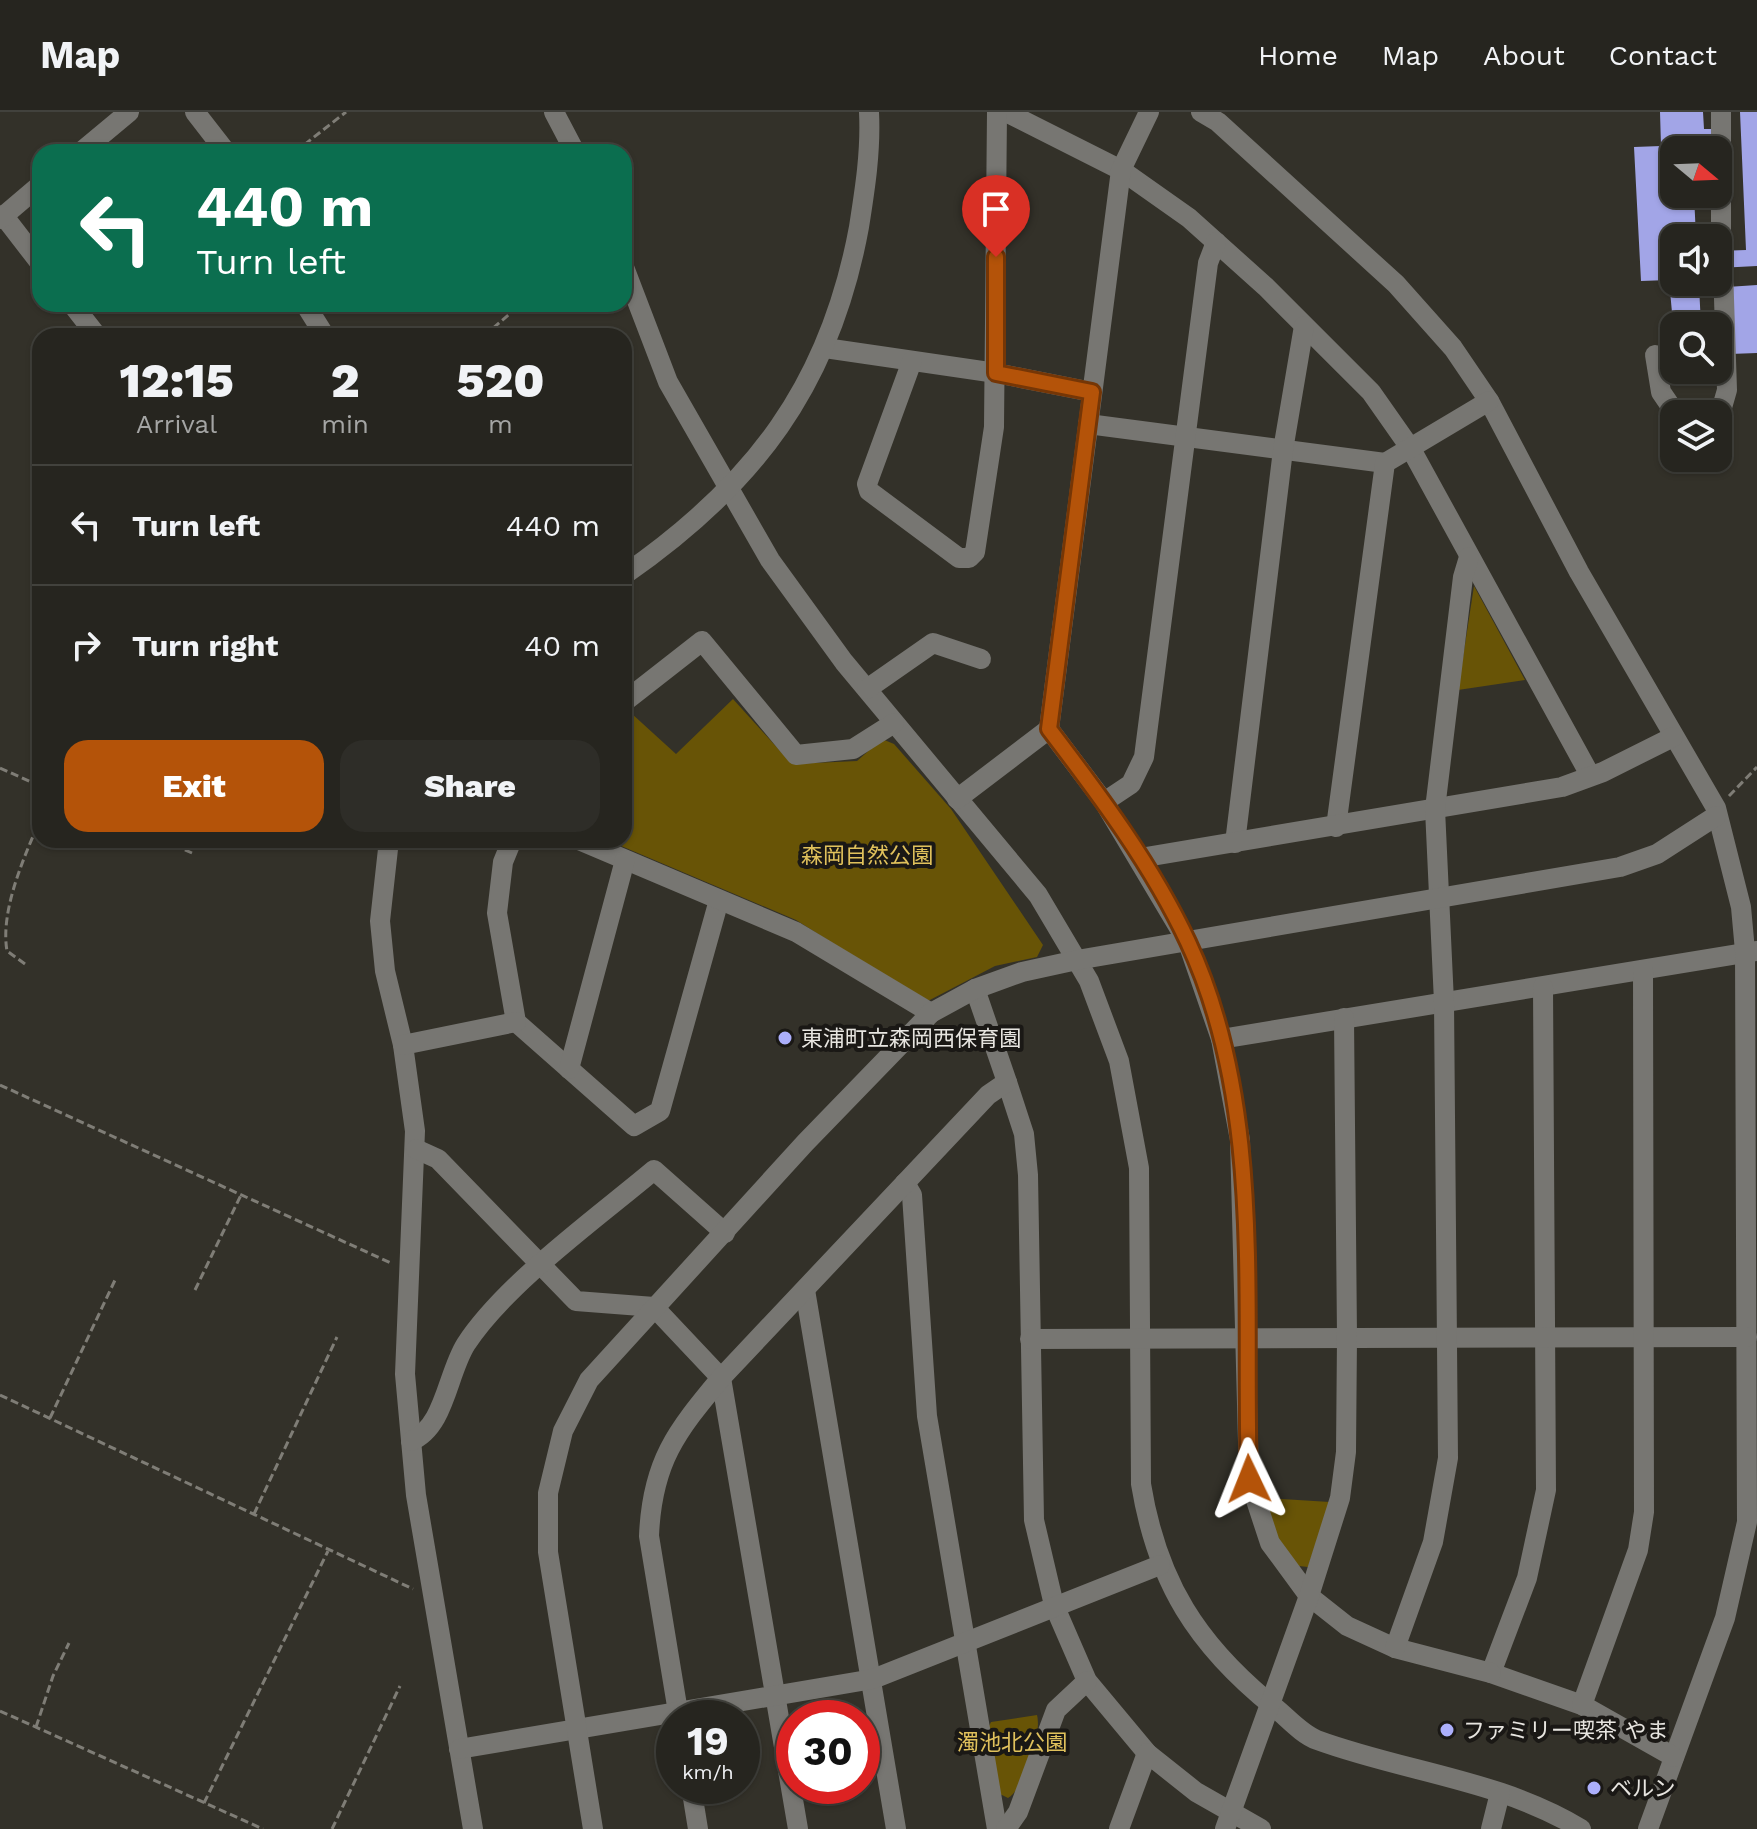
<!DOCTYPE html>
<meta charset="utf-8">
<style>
:root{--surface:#26251f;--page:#2e2d28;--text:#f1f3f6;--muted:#a4a5a4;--line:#42423d;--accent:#b45309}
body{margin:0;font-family:"Work Sans","Noto Sans JP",sans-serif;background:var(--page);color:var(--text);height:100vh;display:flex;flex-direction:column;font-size:30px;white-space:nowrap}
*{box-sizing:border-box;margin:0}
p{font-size:26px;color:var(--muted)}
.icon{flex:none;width:44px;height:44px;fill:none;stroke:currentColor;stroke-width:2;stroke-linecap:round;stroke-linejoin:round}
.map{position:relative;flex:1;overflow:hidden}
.sheet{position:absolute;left:32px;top:216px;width:600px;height:520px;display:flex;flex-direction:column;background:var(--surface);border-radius:24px;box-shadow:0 2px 6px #0004,0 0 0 2px var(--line)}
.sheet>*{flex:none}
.hud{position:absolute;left:32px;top:32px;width:600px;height:168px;border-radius:24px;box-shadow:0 2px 6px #0004,0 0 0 2px var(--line);background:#0b6e4f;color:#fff;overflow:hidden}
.needle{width:52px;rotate:109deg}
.tools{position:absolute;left:1660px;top:24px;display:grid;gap:16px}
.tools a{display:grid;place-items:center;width:72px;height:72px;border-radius:16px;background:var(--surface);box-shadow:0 2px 6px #0004,0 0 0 2px var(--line);font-size:40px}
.speed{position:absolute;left:656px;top:1588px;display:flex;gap:16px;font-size:40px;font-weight:700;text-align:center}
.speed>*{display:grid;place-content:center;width:104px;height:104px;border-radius:50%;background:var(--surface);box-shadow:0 2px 6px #0004,0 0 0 2px var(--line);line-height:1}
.speed small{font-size:20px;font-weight:400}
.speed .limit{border:12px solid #d22;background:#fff;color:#111}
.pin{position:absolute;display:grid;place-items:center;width:68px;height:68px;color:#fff;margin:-82px -34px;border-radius:50% 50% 50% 0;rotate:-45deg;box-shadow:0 0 8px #0007}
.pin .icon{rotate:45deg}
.me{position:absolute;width:88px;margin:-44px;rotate:358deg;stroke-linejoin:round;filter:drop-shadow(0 0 6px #0008)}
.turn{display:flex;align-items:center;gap:28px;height:168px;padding:0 32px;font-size:36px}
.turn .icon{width:104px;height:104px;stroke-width:2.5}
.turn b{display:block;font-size:56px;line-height:68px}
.eta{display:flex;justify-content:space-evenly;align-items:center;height:136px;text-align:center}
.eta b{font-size:48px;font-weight:800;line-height:56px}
.primary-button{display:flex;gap:16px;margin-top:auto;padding:16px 32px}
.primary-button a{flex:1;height:92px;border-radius:24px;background:var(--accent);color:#fff;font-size:32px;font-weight:800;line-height:92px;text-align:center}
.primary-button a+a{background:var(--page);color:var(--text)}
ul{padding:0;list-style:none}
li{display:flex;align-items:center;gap:24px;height:120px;padding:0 32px;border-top:2px solid var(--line)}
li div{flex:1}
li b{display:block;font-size:30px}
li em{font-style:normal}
header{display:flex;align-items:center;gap:48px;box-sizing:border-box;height:112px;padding:0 40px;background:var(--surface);border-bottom:2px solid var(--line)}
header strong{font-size:38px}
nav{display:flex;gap:44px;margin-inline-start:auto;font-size:28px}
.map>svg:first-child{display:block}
.green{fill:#685406}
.building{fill:#a2a5e7}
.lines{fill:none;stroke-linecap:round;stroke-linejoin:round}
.path{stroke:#7f7d76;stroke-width:3;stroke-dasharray:8 4;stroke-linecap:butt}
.minor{stroke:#777672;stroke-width:20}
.route-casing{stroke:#753606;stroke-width:20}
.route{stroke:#b45309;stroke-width:14}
.poi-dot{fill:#acaffb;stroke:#1a1815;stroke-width:3}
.labels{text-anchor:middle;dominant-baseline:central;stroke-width:8;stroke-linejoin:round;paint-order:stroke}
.park-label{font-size:22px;fill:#e0c15c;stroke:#1a1815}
.poi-label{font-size:22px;fill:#e7e5e0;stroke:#1a1815;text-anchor:start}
</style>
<header>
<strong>Map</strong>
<nav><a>Home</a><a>Map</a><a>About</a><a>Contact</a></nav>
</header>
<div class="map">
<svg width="1757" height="1717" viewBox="0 0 1757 1717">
<rect width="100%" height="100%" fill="#333129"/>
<g class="green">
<polygon points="1474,474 1525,568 1458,578"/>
<polygon points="733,587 792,652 857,649 882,627 894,632 951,697 1043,833 1037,845 995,854 926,890 796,808 607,728 624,728 624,606 631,601 676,642"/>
<polygon points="1264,1386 1330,1390 1308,1455 1299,1454 1279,1430"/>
<path d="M1037,1603C1042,1624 1026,1674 1008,1686L998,1681L987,1618L991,1610Z"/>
</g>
<g class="building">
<polygon points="1660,0 1703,0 1704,17 1716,17 1716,25 1692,26 1692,38 1674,38 1674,82 1694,82 1696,126 1674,126 1674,170 1707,172 1699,173 1701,214 1674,214 1674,222 1669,168 1641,169 1634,35 1661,34"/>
<polygon points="1740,0 1757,0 1757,154 1718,156 1718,139 1746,138"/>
<polygon points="1757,173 1757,241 1730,242 1727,175"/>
</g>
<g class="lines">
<g class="path">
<polyline points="295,40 346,0"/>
<polyline points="484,224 521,192"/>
<polyline points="0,656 40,674"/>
<polyline points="1729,684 1757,655"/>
<polyline points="163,728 192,741"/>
<path d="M25,852L7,839C0,799 24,745 40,708"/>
<polyline points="0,973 393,1152"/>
<polyline points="195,1178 241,1083"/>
<polyline points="0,1283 413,1477"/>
<polyline points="50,1306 116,1166"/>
<polyline points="254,1402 337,1225"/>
<polyline points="0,1599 263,1717"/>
<polyline points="36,1615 53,1564 69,1531"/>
<polyline points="204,1691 328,1439"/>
<polyline points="332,1717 400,1574"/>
</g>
<g class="minor">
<polyline points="195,0 226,40"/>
<polyline points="554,0 575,40"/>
<polyline points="1006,0 1121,58 1189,106 1266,175 1371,280 1411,337 1590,663"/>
<polyline points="1149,0 1121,58 1049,617 1104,690 1188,831 1221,927 1756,839"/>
<polyline points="1201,0 1218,10 1396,172 1453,236 1489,289 1579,460 1716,696 1741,795 1745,839 1747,1410 1725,1506 1648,1717"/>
<polyline points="1721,0 1721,139"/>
<polyline points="81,40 129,0"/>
<polyline points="3,103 40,151"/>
<polyline points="0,107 40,73"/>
<path d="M624,155L668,270L770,448L844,550L1038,783L1089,869L1119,949L1139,1056L1141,1372C1157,1470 1197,1533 1274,1595C1287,1605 1301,1622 1317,1628C1404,1660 1501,1668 1581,1717"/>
<polyline points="72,192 97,224"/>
<polyline points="305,192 325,224"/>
<polyline points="825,236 996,261 1092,280"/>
<polyline points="1655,243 1661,280 1676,302"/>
<polyline points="912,249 867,372 869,379 959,446 969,446 975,440 994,315 997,0"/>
<polyline points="1709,302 1721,299 1727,278 1723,156"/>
<polyline points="1088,312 1385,351"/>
<path d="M624,463C754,373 830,273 859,115C865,77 871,39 869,0"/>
<polyline points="867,577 933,531 981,547"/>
<polyline points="624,590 702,529 796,643 853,637 894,611"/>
<polyline points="957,687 1049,617"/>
<polyline points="1104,690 1131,672 1144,645 1208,151 1216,130"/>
<polyline points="1336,715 1385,351 1489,289"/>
<polyline points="389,728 380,809 385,859 403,933 415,1019 405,1262 416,1383 473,1717"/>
<polyline points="512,728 503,750 497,801 516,910 634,1014 660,999 719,788"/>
<polyline points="579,728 796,820 931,901"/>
<polyline points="1235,731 1283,338 1304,214"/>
<polyline points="1140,746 1562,675 1603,660 1673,625"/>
<polyline points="1543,875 1546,1378 1527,1466 1491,1561 1582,1593 1674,1645"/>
<polyline points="1221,927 1240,1028 1249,1367 1270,1431 1309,1484 1347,1514 1395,1536 1491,1561"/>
<polyline points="403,933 516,910"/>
<polyline points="569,957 625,748"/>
<polyline points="1007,970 1024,1022 1028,1063 1034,1408 1054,1493 1087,1569 1147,1641"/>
<polyline points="416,1037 438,1047 576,1189 654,1195 721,1266 798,1717"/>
<polyline points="905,1071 912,1083 927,1304 997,1717"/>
<polyline points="805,1178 896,1717"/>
<polyline points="1030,1227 1747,1225"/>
<path d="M411,1329C445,1315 447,1262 466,1232C506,1171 597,1106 654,1058L725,1121"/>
<polyline points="1395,1536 1433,1430 1448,1346 1444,890 1435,697 1463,465 1469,445"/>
<polyline points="1582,1593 1638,1438 1644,1400 1643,858"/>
<path d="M679,1606L649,1424C652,1350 676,1320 721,1266L988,983L1007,970L975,877"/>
<polyline points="459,1637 873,1567 1160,1453"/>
<polyline points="691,1674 698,1717"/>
<polyline points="593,1717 548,1440 548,1381 563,1319 589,1268 805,1031 931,901 975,877 1022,860 1077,848 1620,755 1657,742 1716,704"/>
<polyline points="1006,1717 1018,1700 1056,1598 1087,1569"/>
<polyline points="1119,1717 1147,1641 1196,1680 1261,1717"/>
<polyline points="1225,1717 1309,1484 1340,1386 1346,1340 1347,1225 1344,906"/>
<polyline points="1491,1717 1500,1681"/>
</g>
</g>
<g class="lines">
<defs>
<path id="route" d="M996,145V261L1092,280L1049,617C1100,684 1152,753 1188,830C1265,995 1243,1190 1249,1367"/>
</defs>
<use href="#route" class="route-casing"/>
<use href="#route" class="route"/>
</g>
<g class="poi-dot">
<circle cx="785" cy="926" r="8"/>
<circle cx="1447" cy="1618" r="8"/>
<circle cx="1594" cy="1676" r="8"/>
</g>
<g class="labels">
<g class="park-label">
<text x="867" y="743">森岡自然公園</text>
<text x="1012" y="1630">濁池北公園</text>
</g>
<g class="poi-label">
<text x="801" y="926">東浦町立森岡西保育園</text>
<text x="1463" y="1618">ファミリー喫茶 やま</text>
<text x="1610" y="1676">ベルン</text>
</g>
</g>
</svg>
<div class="tools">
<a><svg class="needle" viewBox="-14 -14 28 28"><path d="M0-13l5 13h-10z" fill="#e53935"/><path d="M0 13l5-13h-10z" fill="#a4a5a4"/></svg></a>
<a><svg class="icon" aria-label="sound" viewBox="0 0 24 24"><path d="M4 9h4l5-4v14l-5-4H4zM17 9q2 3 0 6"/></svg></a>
<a><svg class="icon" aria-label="search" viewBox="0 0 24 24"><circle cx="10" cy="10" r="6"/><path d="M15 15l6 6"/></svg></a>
<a><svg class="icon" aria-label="layers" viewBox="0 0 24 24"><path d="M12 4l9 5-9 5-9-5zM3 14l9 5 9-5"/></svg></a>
</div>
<div class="speed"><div>19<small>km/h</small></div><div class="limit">30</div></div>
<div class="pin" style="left:996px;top:145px;background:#d93025"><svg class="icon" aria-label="arrive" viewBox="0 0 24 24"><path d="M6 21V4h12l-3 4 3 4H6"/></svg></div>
<svg class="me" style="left:1249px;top:1367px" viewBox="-20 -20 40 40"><path d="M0-17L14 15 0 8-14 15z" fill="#b45309" stroke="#fff" stroke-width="4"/></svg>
<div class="hud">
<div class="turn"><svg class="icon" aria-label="left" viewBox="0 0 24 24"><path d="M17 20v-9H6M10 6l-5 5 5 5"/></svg><div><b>440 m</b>Turn left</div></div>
</div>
<section class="sheet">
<div class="eta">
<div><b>12:15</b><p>Arrival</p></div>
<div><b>2</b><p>min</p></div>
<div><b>520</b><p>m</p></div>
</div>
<ul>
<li><svg class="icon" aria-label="left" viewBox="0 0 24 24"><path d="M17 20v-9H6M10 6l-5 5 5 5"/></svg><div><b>Turn left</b></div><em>440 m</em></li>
<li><svg class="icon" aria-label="right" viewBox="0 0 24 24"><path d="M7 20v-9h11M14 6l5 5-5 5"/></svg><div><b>Turn right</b></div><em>40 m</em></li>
</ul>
<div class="primary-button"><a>Exit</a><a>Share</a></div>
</section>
</div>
